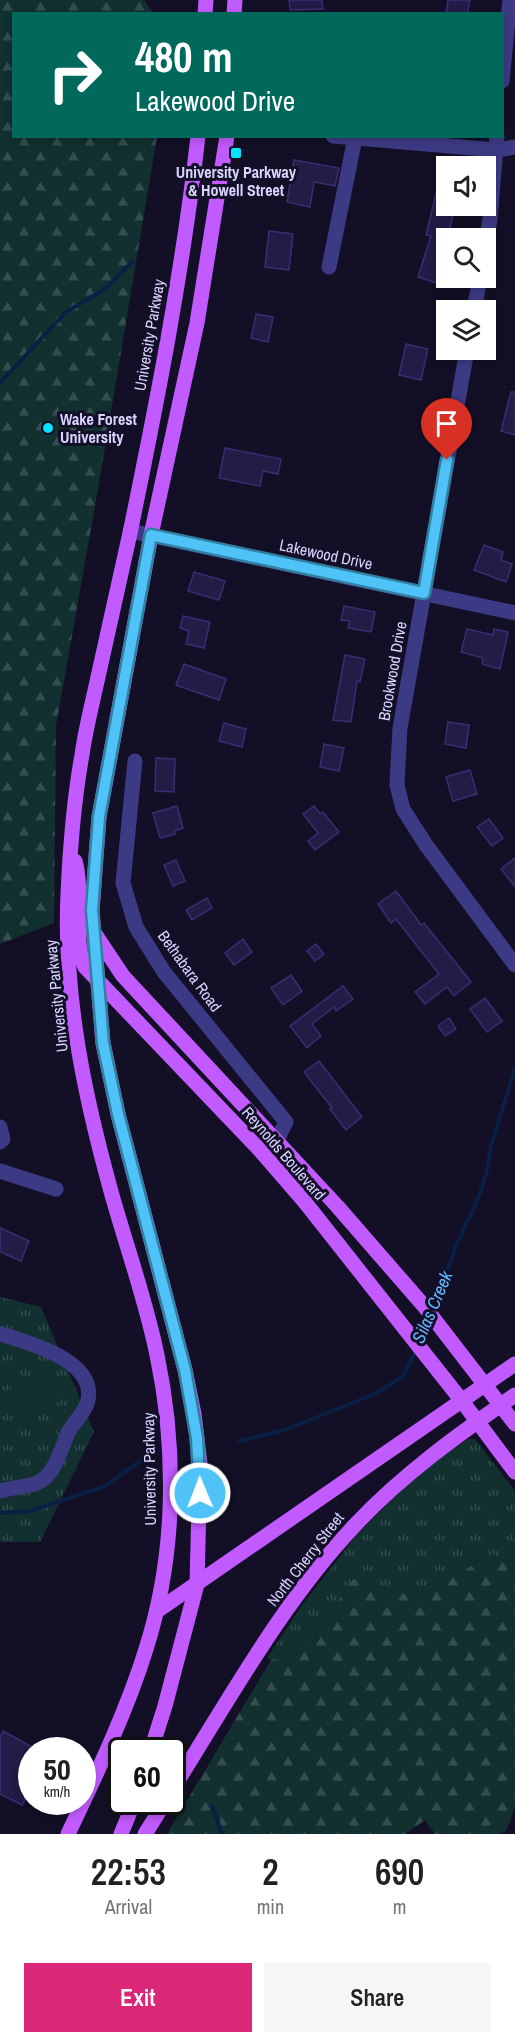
<!DOCTYPE html>
<style>
:root{--surface:#fff;--page:#f6f6f6;--text:#202124;--muted:#757577;--accent:#db2777}
body{margin:0;font-family:"Archivo Narrow",sans-serif;background:var(--page);color:var(--text);height:100vh;display:flex;flex-direction:column;font-size:22px;white-space:nowrap}
*{box-sizing:border-box;margin:0}
p{font-size:20px;color:var(--muted)}
.icon{flex:none;width:33px;height:33px;fill:none;stroke:currentColor;stroke-width:2;stroke-linecap:round;stroke-linejoin:round}
.map{position:relative;height:1834px;overflow:hidden}
.drawer{display:flex;flex-direction:column;background:var(--surface);flex:1}
.drawer>*{flex:none}
.top-card{position:absolute;left:12px;top:12px;width:492px;height:126px;border-radius:0px;box-shadow:0 3px 9px #0003;background:#00695c;color:#fff;overflow:hidden}
.fabs{position:absolute;left:436px;top:156px;display:grid;gap:12px}
.fabs a{display:grid;place-items:center;width:60px;height:60px;border-radius:0px;background:var(--surface);box-shadow:0 3px 9px #0003;font-size:30px}
.speed{position:absolute;left:18px;top:1737px;display:flex;gap:12px;font-size:30px;font-weight:700;text-align:center}
.speed>*{display:grid;place-content:center;width:78px;height:78px;border-radius:50%;background:var(--surface);box-shadow:0 3px 9px #0003;line-height:1}
.speed small{font-size:15px;font-weight:400}
.speed .limit{border:3px solid #111;border-radius:9px;background:#fff;color:#111}
.pin{position:absolute;display:grid;place-items:center;width:51px;height:51px;color:#fff;margin:-62px -26px;border-radius:50% 50% 50% 0;rotate:-45deg;box-shadow:0 0 6px #0007}
.pin .icon{rotate:45deg}
.me{position:absolute;width:66px;margin:-33px;rotate:359deg;stroke-linejoin:round;filter:drop-shadow(0 0 4px #0008)}
.turn{display:flex;align-items:center;gap:21px;height:126px;padding:0 24px;font-size:27px}
.turn .icon{width:78px;height:78px;stroke-width:2.5}
.turn b{display:block;font-size:42px;line-height:51px}
.eta{display:flex;justify-content:space-evenly;align-items:center;height:102px;text-align:center}
.eta b{font-size:36px;font-weight:600;line-height:42px}
.cta{display:flex;gap:12px;margin-top:auto;padding:12px 24px}
.cta a{flex:1;height:69px;border-radius:0px;background:var(--accent);color:#fff;font-size:24px;font-weight:600;line-height:69px;text-align:center}
.cta a+a{background:var(--page);color:var(--text)}
.map>svg:first-child{display:block}
.grass{fill:url(#grass-tufts)}
.forest{fill:url(#forest-firs)}
.park{fill:#12302f}
.lines{fill:none;stroke-linecap:round;stroke-linejoin:round}
.stream{stroke:#0a1f44;stroke-width:4}
.building{fill:#241b47;stroke:#3b2d73;stroke-width:1.5}
.minor{stroke:#3d3a85;stroke-width:15}
.major{stroke:#c25bff;stroke-width:15}
.route-casing{stroke:#337fa1;stroke-width:15}
.route{stroke:#4fc3f7;stroke-width:10}
.poi-dot{fill:#00e5ff;stroke:#130f26;stroke-width:2}
.labels{text-anchor:middle;dominant-baseline:central;stroke-width:6;stroke-linejoin:round;paint-order:stroke}
.poi-label{font-size:16px;font-weight:bold;fill:#d9d4ff;stroke:#130f26}
.street-label{font-size:16px;fill:#d9d4ff;stroke:#130f26}
.water-label{font-size:18px;font-style:italic;fill:#62b6ff;stroke:#130f26}
</style>
<div class="map">
<svg width="515" height="1834" viewBox="0 0 515 1834">
<defs>
<pattern id="grass-tufts" width="24" height="20" patternUnits="userSpaceOnUse" patternTransform="scale(1.5)"><rect width="24" height="20" fill="#12302f"/><path d="M3 7l-1-3M5 7V3M7 7l1-3M15 17l-1-3M17 17v-4M19 17l1-3" fill="none" stroke="#344d4e"/></pattern>
<pattern id="forest-firs" width="22" height="20" patternUnits="userSpaceOnUse" patternTransform="scale(1.5)"><rect width="22" height="20" fill="#12302f"/><path d="M5 1l3.5 6h-7zM16 11l3.5 6h-7z" fill="#344d4e"/></pattern>
</defs>
<rect width="100%" height="100%" fill="#130f26"/>
<g class="grass">
<polygon points="0,1297 41,1307 94,1432 40,1542 0,1542"/>
<polygon points="468,1439 475,1439 515,1491 515,1567 491,1554 444,1583 415,1597 353,1579 304,1650 271,1660 267,1658 302,1605 358,1533 410,1482 439,1458"/>
</g>
<g class="forest">
<polygon points="0,0 144,0 153,13 14,14 14,136 157,137 99,483 56,726 54,923 0,944"/>
<polygon points="491,1554 515,1567 515,1807 506,1831 498,1834 435,1834 425,1820 405,1834 167,1834 271,1660 304,1650 353,1579 415,1597 444,1583"/>
</g>
<path class="park" d="M17,1379L54,1381L61,1390L59,1401C17,1444 0,1392 17,1379Z"/>
<g class="lines">
<g class="stream">
<polyline points="0,383 66,312 105,289 132,262"/>
<path d="M433,1308L458,1241C464,1234 463,1223 470,1218L482,1188L488,1167L491,1146L515,1068"/>
<polyline points="420,1341 429,1318"/>
<polyline points="239,1441 282,1431 377,1393 403,1376 416,1351"/>
<polyline points="0,1513 30,1511 105,1486 146,1457"/>
<polyline points="212,1806 222,1834"/>
</g>
</g>
<g class="building">
<polygon points="289,0 322,0 323,9 290,10"/>
<polygon points="448,0 470,0 467,14 446,14"/>
<polygon points="294,160 339,168 335,186 314,182 310,207 287,202"/>
<polygon points="442,169 447,169 447,213 453,215 443,255 447,256 447,263 440,284 418,277 431,236 426,235"/>
<polygon points="269,231 293,234 289,270 265,267"/>
<polygon points="256,314 273,317 268,342 251,338"/>
<polygon points="406,344 428,349 421,380 399,375"/>
<polygon points="511,392 515,392 515,435 501,431"/>
<polygon points="225,448 281,459 278,474 263,471 260,486 219,478"/>
<polygon points="484,545 503,552 501,560 512,564 506,582 474,570"/>
<polygon points="194,572 225,581 219,600 188,591"/>
<polygon points="344,606 375,612 371,632 348,628 350,621 341,620"/>
<polygon points="183,616 210,622 204,648 186,644 189,631 180,628"/>
<polygon points="467,629 493,635 494,629 508,632 500,669 482,664 483,658 461,652"/>
<polygon points="345,655 365,659 360,682 357,681 351,722 333,720"/>
<polygon points="184,664 226,679 219,700 176,685"/>
<polygon points="448,722 469,725 466,748 445,744"/>
<polygon points="224,723 246,729 242,747 219,741"/>
<polygon points="324,744 344,748 339,771 320,767"/>
<polygon points="156,758 175,759 174,792 155,791"/>
<polygon points="470,770 477,794 453,801 446,777"/>
<polygon points="177,806 183,828 174,831 175,834 160,838 153,813"/>
<polygon points="314,806 320,814 323,812 339,832 315,850 308,841 318,833 303,814"/>
<polygon points="489,819 503,838 492,846 477,827"/>
<polygon points="515,858 515,887 501,869"/>
<polygon points="176,860 185,881 173,886 164,865"/>
<polygon points="396,891 421,925 424,923 471,982 454,996 447,987 425,1004 415,992 439,974 396,919 391,923 378,904"/>
<polygon points="207,898 212,908 192,920 186,910"/>
<polygon points="243,939 252,952 234,965 225,953"/>
<polygon points="316,944 324,954 315,961 307,951"/>
<polygon points="291,975 302,991 283,1005 271,988"/>
<polygon points="343,986 353,999 336,1011 334,1007 312,1024 321,1036 307,1048 290,1026"/>
<polygon points="485,998 502,1021 487,1032 470,1009"/>
<polygon points="449,1018 456,1029 445,1036 438,1026"/>
<polygon points="319,1061 362,1117 346,1130 330,1109 332,1108 304,1072"/>
<polygon points="0,1228 29,1241 21,1261 0,1252"/>
<polygon points="3,1731 32,1747 32,1787 22,1805 0,1794 0,1738"/>
</g>
<g class="lines">
<g class="minor">
<polyline points="502,81 510,0"/>
<polyline points="333,136 496,150 515,147"/>
<polyline points="486,243 490,219 497,136"/>
<polyline points="329,267 355,138"/>
<polyline points="474,310 480,278"/>
<polyline points="467,350 400,728 397,785 403,809 426,845 515,965"/>
<polyline points="130,531 515,613"/>
<polyline points="135,761 123,883 136,927 164,972 286,1122 277,1140"/>
<polyline points="0,1127 3,1139 0,1142"/>
<polyline points="0,1171 56,1189"/>
<path d="M0,1334C27,1342 96,1360 88,1400C86,1411 75,1421 69,1431C60,1450 55,1480 31,1485C21,1487 11,1488 0,1491"/>
</g>
<g class="major">
<polyline points="205,14 206,0"/>
<polyline points="234,14 235,0"/>
<path d="M75,861C84,891 72,942 85,967L258,1148L304,1201L462,1401L515,1472"/>
<polyline points="95,934 123,976 337,1206 424,1306 515,1424"/>
<polyline points="157,1611 515,1364"/>
<polyline points="151,1750 165,1706 197,1584 200,1464 194,1414 185,1370 118,1114 103,1043 92,911 99,817 151,535 197,323 227,136"/>
<path d="M172,1790C229,1700 282,1602 356,1524C403,1474 459,1434 515,1395"/>
<path d="M68,1834C96,1775 127,1711 146,1649C176,1555 177,1451 157,1355C146,1301 127,1248 112,1195C85,1098 63,996 68,894C70,849 74,799 82,755C85,732 91,709 96,686C107,635 119,584 130,533C157,402 183,270 198,136"/>
<polyline points="121,1834 134,1802"/>
<polyline points="145,1834 165,1802"/>
</g>
</g>
<g class="lines">
<defs>
<polyline id="route" points="200,1493 197,1438 185,1370 118,1114 103,1043 92,910 99,817 151,535 424,593 447,460"/>
</defs>
<use href="#route" class="route-casing"/>
<use href="#route" class="route"/>
</g>
<g class="poi-dot">
<rect x="230" y="147" width="12" height="12" rx="3"/>
<circle cx="48" cy="428" r="6"/>
</g>
<g class="labels">
<g class="poi-label">
<text x="236" y="172">University Parkway<tspan x="236" dy="18">&amp; Howell Street</tspan></text>
<text x="60" y="419" text-anchor="start">Wake Forest<tspan x="60" dy="18">University</tspan></text>
</g>
<g class="street-label">
<text transform="translate(149 335) rotate(-80)">University Parkway</text>
<text transform="translate(326 554) rotate(12)">Lakewood Drive</text>
<text transform="translate(392 671) rotate(-80)">Brookwood Drive</text>
<text transform="translate(190 971) rotate(54)">Bethabara Road</text>
<text transform="translate(56 996) rotate(-96)">University Parkway</text>
<text transform="translate(284 1153) rotate(49)">Reynolds Boulevard</text>
<text transform="translate(149 1469) rotate(-91)">University Parkway</text>
<text transform="translate(305 1559) rotate(-52)">North Cherry Street</text>
</g>
<g class="water-label">
<text transform="translate(432 1307) rotate(-67)">Silas Creek</text>
</g>
</g>
</svg>
<div class="fabs">
<a><svg class="icon" aria-label="sound" viewBox="0 0 24 24"><path d="M4 9h4l5-4v14l-5-4H4zM17 9q2 3 0 6"/></svg></a>
<a><svg class="icon" aria-label="search" viewBox="0 0 24 24"><circle cx="10" cy="10" r="6"/><path d="M15 15l6 6"/></svg></a>
<a><svg class="icon" aria-label="layers" viewBox="0 0 24 24"><path d="M12 4l9 5-9 5-9-5zM3 14l9 5 9-5"/></svg></a>
</div>
<div class="speed"><div>50<small>km/h</small></div><div class="limit">60</div></div>
<div class="pin" style="left:447px;top:460px;background:#d93025"><svg class="icon" aria-label="arrive" viewBox="0 0 24 24"><path d="M6 21V4h12l-3 4 3 4H6"/></svg></div>
<svg class="me" style="left:200px;top:1493px" viewBox="-20 -20 40 40"><circle r="17" fill="#4fc3f7" stroke="#fff" stroke-width="3"/><path d="M0-11L8 9 0 5-8 9z" fill="#fff"/></svg>
<div class="top-card">
<div class="turn"><svg class="icon" aria-label="right" viewBox="0 0 24 24"><path d="M7 20v-9h11M14 6l5 5-5 5"/></svg><div><b>480 m</b>Lakewood Drive</div></div>
</div>
</div>
<section class="drawer">
<div class="eta">
<div><b>22:53</b><p>Arrival</p></div>
<div><b>2</b><p>min</p></div>
<div><b>690</b><p>m</p></div>
</div>
<div class="cta"><a>Exit</a><a>Share</a></div>
</section>
